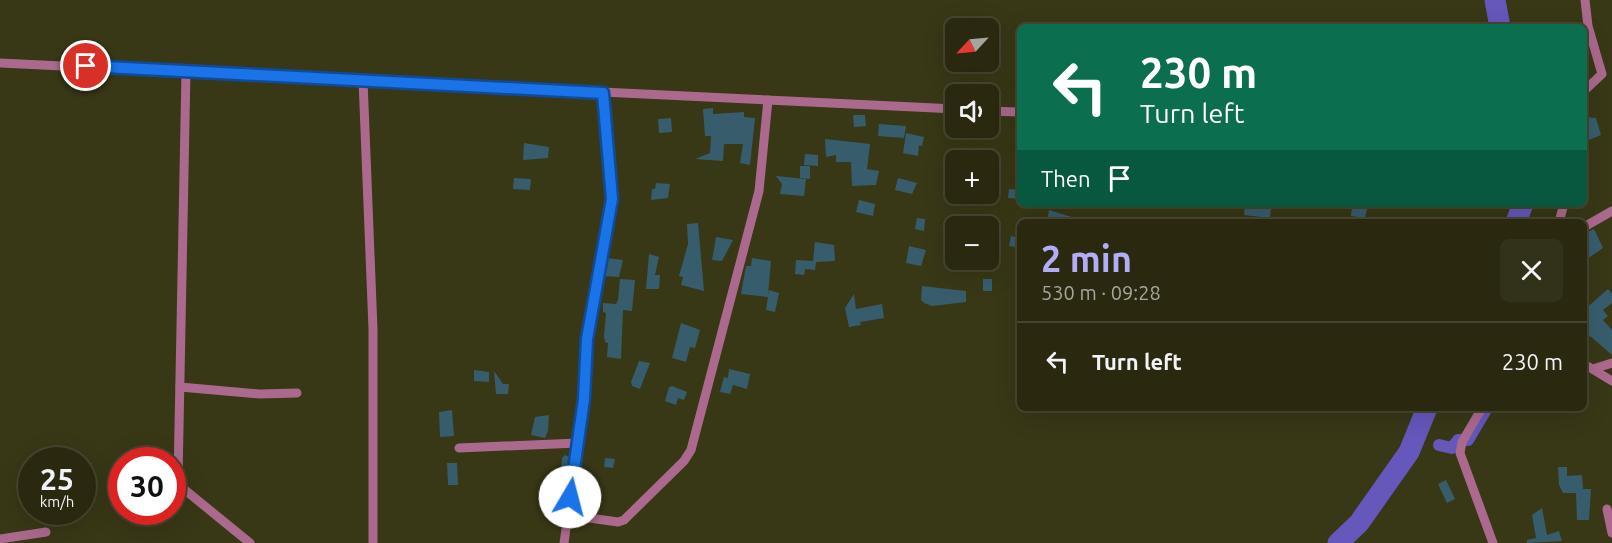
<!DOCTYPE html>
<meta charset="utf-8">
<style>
:root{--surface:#2a2910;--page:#323119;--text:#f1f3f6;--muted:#a5a69f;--line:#464530;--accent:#b2adf9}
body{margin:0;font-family:Ubuntu,sans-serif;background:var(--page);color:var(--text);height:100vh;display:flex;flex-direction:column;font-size:22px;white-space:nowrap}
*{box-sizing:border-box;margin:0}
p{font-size:20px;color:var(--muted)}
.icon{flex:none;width:33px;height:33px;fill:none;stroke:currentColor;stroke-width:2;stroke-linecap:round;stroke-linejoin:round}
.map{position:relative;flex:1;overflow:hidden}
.drawer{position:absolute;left:1017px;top:219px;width:570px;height:192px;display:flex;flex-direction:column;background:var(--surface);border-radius:9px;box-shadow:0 6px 24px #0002,0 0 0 2px var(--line)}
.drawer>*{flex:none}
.hud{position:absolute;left:1017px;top:24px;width:570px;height:183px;border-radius:9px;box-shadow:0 6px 24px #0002,0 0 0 2px var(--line);background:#0b6e4f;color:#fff;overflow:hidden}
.needle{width:39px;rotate:244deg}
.fabs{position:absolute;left:945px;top:18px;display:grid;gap:12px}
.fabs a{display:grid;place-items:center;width:54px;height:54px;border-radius:9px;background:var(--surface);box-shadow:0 6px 24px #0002,0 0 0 2px var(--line);font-size:30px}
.speed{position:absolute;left:18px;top:447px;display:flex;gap:12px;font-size:30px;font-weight:700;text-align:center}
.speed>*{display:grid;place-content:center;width:78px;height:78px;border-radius:50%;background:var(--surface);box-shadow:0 6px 24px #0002,0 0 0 2px var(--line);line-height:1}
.speed small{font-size:15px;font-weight:400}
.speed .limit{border:9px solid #d22;background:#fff;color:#111}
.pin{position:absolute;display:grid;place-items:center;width:51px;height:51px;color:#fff;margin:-26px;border:3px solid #fff;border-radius:50%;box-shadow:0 2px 6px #0007}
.me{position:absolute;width:66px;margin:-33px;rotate:8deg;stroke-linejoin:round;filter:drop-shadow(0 0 4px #0008)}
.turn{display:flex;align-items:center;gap:21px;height:126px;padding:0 24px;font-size:27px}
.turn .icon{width:78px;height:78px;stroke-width:2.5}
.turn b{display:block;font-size:42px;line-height:51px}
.then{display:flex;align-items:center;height:57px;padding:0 24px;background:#0003;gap:12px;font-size:22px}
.round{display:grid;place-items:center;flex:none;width:63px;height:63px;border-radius:9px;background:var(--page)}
.headline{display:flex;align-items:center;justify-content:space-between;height:102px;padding:0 24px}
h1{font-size:36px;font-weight:700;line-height:45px;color:var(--accent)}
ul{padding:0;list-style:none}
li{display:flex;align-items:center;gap:18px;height:78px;padding:0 24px;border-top:2px solid var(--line)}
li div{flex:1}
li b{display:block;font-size:22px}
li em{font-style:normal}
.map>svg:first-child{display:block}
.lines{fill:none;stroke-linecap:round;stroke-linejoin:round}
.canal{stroke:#6557bb;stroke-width:12}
.river{stroke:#6557bb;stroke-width:21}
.building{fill:#375d6d}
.street{stroke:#ab698d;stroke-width:9}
.route-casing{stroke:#114b97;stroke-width:15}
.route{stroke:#1a73e8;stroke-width:10}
</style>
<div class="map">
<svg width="1612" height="543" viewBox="0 0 1612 543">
<rect width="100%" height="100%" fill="#383716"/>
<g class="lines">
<polyline class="canal" points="1439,445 1452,448 1458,440 1468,440 1487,408"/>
<g class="river">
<polyline points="1495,0 1500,27"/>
<polyline points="1516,222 1523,204"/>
<polyline points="1338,543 1359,523 1409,452 1427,408"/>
</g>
</g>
<g class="building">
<polygon points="713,108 713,114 744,112 744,117 755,118 750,165 740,163 743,144 724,144 723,161 695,159 710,153 711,136 705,136 703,109"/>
<polygon points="853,115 865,115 866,126 854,127"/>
<polygon points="1584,117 1596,118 1601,135 1584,142"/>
<polygon points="671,118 672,132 659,133 658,119"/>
<polygon points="879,124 906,126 904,138 878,136"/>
<polygon points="906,133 924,137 922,146 919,145 918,156 903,153"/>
<polygon points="825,139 870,144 867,169 879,171 876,185 852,186 851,162 836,162 836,155 826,157"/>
<polygon points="524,143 549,147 548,158 523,160"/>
<polygon points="805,154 818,155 818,166 804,165"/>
<polygon points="800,166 810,166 810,179 800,178"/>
<polygon points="776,176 806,179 804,196 780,194 782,184"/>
<polygon points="514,178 531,179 530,190 513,189"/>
<polygon points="898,178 917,183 912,194 895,190"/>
<polygon points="656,183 670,184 668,198 651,200 652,189 655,189"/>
<polygon points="1009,189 1020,190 1020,199 1008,198"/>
<polygon points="859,200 875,204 873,216 856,212"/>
<polygon points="1245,206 1271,208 1270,218 1244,215"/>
<polygon points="1352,207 1367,209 1365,218 1351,216"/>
<polygon points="1049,210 1075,218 1074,222 1047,222"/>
<polygon points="917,218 925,219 924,231 915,229"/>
<polygon points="698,223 704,291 681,285 683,277 679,276 688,244 687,224"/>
<polygon points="1594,229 1603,248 1584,261 1584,234"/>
<polygon points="1011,236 1020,238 1020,248 1009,246"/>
<polygon points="716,237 733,240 722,261 712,260"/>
<polygon points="815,242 834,245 835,261 816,262 815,270 805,269 804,275 795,274 796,260 813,261"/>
<polygon points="909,246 926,250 921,266 906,263"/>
<polygon points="649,254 659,257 655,275 660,275 659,289 646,289"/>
<polygon points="607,258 623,260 619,277 603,276"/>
<polygon points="752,258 771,261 768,295 769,290 779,293 775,312 766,310 768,297 741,294 746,266 751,266"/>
<polygon points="620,279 635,280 632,311 623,310 621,359 607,357 608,343 605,342 604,336 606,313 603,312 603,303 616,304 618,300"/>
<rect x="983" y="279" width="9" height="12"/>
<polygon points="922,286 966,291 966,302 932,306 924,303 921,300"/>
<polygon points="1608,289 1612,294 1612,303 1603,310 1608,316 1603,320 1612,330 1612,355 1590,336 1584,339 1584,310"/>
<polygon points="854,294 856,309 882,304 884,318 860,322 861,325 849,327 845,308"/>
<polygon points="681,323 700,330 695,348 690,347 686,362 672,358"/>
<polygon points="639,361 650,363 640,389 632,386 631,382"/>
<polygon points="729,369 750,374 747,389 733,385 730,394 720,392 724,377 728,378"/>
<polygon points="474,370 489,372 489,382 474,381"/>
<polygon points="494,371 503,384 509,384 508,394 496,394"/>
<polygon points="672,386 687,392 684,400 678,398 676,405 665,401 669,387"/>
<polygon points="452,410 454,436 440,437 439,412"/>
<polygon points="549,415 548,431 545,438 531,435 535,417"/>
<polygon points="565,455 569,457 567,474 561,474 562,458"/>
<polygon points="605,458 615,459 613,468 604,467"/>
<polygon points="447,463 457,463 458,485 448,485"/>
<polygon points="1558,467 1567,467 1567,476 1582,475 1583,489 1591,489 1589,520 1577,520 1576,493 1563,493 1559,485"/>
<polygon points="1446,480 1455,499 1447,503 1438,484"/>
<polygon points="1542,508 1547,535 1559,531 1562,541 1527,543 1527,540 1536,538 1532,515"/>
</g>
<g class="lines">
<g class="street">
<polyline points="0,63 956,109"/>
<polyline points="186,71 178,479 185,490 250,543"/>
<polyline points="363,80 373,329 373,543"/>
<polyline points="1584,91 1602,74 1588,26 1585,0"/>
<polyline points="988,111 1020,112"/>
<polyline points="1559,222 1564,204"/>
<polyline points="1584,227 1612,211"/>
<polyline points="1584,364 1612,381"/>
<polyline points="1593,369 1612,363"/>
<polyline points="180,387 260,394 297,393"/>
<polyline points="1482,408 1462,442 1460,453 1493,543"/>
<polyline points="459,448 578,443"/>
<polyline points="1607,509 1612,533"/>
<polyline points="568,515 618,522 624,520 684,461 691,450 759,191 768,100"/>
<polyline points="0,539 46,532"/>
<polyline points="564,543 584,400 587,339 598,266 612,199 603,93"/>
</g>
</g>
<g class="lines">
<defs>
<polyline id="route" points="86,66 603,93 612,199 587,339 584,399 570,497"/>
</defs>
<use href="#route" class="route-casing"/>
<use href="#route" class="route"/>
</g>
</svg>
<div class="fabs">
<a><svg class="needle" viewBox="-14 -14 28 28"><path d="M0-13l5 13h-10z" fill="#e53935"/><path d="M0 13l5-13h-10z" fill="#a5a69f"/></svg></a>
<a><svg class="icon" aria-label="sound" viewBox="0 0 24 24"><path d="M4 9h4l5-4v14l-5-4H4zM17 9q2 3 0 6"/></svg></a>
<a>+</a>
<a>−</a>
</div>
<div class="speed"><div>25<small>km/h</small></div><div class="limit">30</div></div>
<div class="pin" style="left:86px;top:66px;background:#d93025"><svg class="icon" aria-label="arrive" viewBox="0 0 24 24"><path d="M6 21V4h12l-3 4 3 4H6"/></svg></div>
<svg class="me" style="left:570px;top:497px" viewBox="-20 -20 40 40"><circle r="19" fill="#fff"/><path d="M0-13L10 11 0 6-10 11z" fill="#1a73e8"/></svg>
<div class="hud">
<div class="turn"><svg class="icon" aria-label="left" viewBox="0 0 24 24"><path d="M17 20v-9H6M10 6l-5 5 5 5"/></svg><div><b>230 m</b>Turn left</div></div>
<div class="then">Then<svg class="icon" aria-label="arrive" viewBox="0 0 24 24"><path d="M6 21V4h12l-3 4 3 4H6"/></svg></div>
</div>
<section class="drawer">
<div class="headline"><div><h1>2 min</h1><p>530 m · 09:28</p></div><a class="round"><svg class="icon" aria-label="close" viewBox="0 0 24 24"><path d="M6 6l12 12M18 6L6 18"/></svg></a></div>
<ul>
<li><svg class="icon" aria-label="left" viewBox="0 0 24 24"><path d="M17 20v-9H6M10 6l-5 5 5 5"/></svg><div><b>Turn left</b></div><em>230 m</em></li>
</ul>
</section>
</div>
